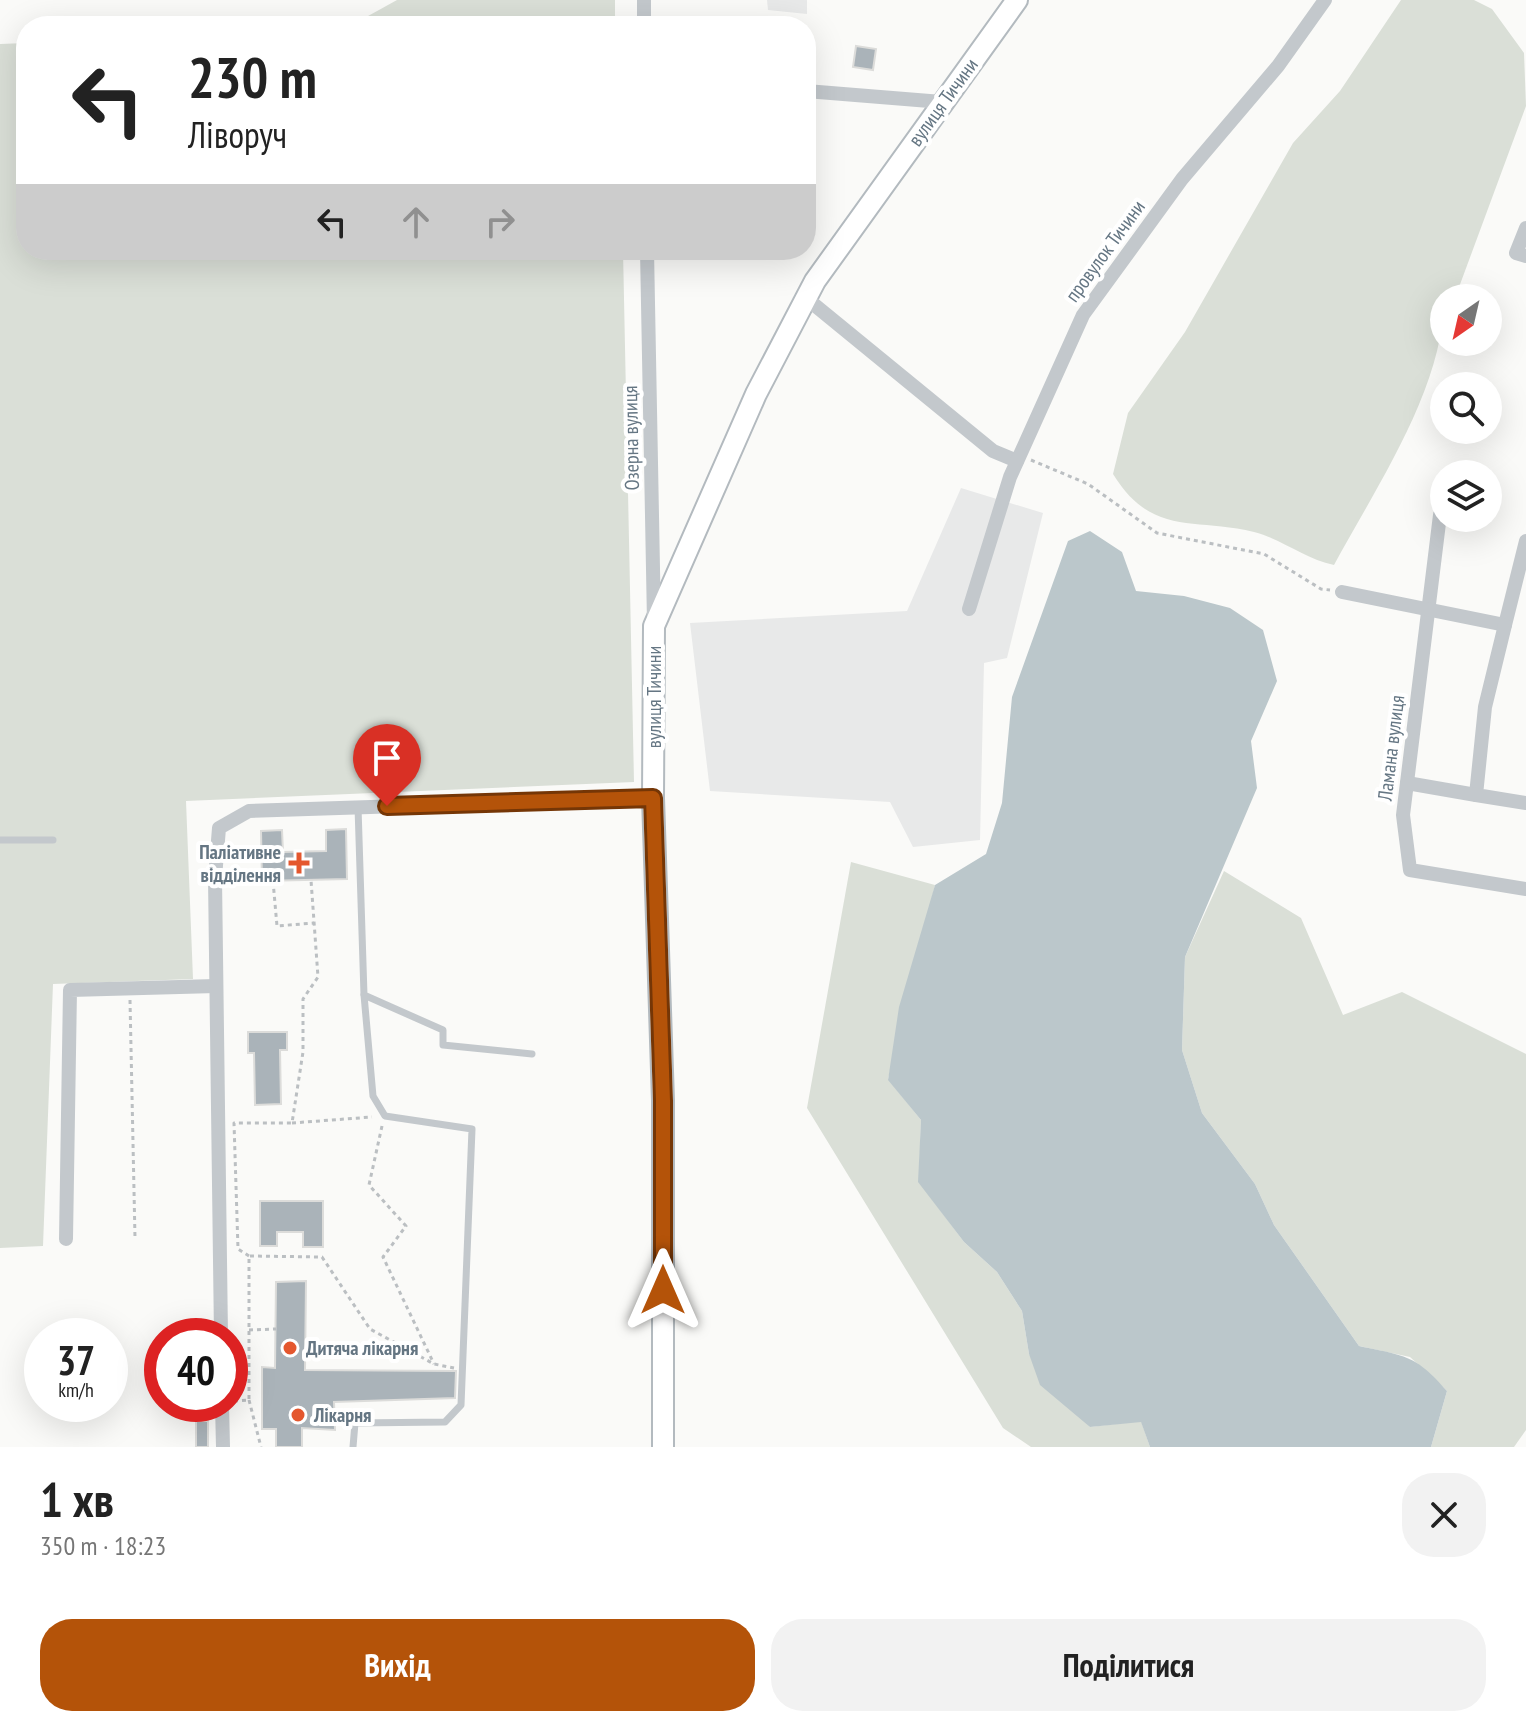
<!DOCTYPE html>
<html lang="uk">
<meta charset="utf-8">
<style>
:root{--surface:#fff;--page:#f2f2f2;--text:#222;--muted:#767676;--accent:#b45309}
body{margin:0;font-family:"PT Sans Narrow",sans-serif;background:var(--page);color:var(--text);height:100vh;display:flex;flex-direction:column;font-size:30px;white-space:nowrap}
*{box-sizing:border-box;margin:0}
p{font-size:26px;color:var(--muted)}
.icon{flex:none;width:44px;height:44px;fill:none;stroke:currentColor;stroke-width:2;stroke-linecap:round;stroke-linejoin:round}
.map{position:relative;height:1447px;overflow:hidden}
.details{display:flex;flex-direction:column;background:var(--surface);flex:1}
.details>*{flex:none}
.guide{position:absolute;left:16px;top:16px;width:800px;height:244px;border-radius:32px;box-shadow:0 8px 32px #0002;background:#fff;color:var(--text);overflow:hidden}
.needle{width:52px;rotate:214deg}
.tools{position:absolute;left:1430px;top:284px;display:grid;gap:16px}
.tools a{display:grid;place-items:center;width:72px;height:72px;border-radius:50%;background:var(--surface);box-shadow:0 8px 32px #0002;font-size:40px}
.speed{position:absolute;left:24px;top:1318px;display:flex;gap:16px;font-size:40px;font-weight:700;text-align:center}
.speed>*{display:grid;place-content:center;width:104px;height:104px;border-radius:50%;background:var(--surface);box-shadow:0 8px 32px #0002;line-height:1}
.speed small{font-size:20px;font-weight:400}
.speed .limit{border:12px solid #d22;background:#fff;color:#111}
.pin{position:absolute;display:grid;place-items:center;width:68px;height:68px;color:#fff;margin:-82px -34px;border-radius:50% 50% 50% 0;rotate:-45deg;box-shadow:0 0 8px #0007}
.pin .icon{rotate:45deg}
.me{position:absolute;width:88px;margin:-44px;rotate:0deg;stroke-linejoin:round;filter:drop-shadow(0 0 6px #0008)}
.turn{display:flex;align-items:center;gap:28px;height:168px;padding:0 40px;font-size:36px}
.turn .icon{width:104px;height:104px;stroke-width:2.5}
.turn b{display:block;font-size:56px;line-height:68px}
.lanes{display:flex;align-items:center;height:76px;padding:0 40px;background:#0003;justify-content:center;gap:40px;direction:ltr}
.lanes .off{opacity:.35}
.round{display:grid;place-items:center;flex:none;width:84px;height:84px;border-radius:32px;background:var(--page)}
.head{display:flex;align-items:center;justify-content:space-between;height:136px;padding:0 40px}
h1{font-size:48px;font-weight:600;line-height:60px}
.cta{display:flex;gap:16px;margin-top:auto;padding:16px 40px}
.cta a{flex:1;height:92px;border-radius:32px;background:var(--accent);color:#fff;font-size:32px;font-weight:600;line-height:92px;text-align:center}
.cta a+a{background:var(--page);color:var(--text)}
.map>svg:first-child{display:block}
.built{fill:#e8e9e9}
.green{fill:#dadfd7}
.water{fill:#bbc7cb}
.building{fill:#aab3b9;stroke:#dcdcda;stroke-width:2}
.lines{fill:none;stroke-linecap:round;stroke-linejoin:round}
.secondary-casing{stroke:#b3babf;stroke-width:24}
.path{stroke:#bbbfc2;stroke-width:3;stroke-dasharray:4 4;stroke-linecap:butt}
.lane{stroke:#c3c8cc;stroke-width:7}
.street{stroke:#c3c8cc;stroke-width:14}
.secondary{stroke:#fff;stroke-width:20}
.route-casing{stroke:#753606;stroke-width:20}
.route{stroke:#b45309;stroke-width:14}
.poi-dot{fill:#e4572e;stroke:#fff;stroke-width:3}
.labels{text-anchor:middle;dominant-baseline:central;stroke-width:8;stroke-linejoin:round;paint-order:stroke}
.street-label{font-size:20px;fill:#657683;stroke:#fff}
.poi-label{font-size:20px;font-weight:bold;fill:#657683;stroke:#fff;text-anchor:start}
</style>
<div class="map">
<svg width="1526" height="1447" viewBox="0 0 1526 1447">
<rect width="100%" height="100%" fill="#fafaf8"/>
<g class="built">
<polygon points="767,0 807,0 807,14 768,10"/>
<polygon points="961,488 1043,513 1007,658 984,663 980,840 913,847 890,802 710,791 690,623 907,611"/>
</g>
<g class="green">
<polygon points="397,0 615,0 615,26 350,26"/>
<path d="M1401,0H1474L1492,9L1524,53L1526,106L1455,298H1444C1444,388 1376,487 1334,565C1305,559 1282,539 1254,532C1192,517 1152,537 1113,474L1128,413L1185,332L1293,143L1340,91Z"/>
<polygon points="26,43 26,250 623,250 634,782 186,801 193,979 53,984 43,1246 0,1248 0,44"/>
<polygon points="851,862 935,885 888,1079 921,1120 919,1182 964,1242 997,1272 1022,1311 1029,1354 1090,1427 1141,1421 1150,1447 1031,1447 1003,1428 807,1108"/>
<polygon points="1224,871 1301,918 1343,1015 1402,992 1526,1054 1526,1430 1514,1447 1431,1447 1447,1391 1410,1357 1359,1346 1274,1225 1255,1184 1202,1113 1182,1050 1185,957"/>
</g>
<path class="water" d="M1090,531L1122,552L1136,591L1184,596L1230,608L1263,630L1277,681L1251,741L1257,788L1185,957L1182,1050L1202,1113L1255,1184L1274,1225L1359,1346C1405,1356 1415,1354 1447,1391L1431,1447H1150L1141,1422L1090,1427L1040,1385L1029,1354L1022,1311L997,1272L964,1242L918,1182L921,1120L888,1080L899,1007L935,885L986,854L1002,803L1012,697L1068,541Z"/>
<g class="building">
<polygon points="856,46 876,49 873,70 853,67"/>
<polygon points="346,829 347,879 262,881 261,831 282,830 283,852 326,851 326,830"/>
<polygon points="248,1032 287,1032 287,1050 280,1050 281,1104 255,1105 254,1053 248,1053"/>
<polygon points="260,1201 323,1201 323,1247 303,1247 303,1232 277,1232 277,1246 260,1246"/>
<polygon points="306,1281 305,1370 456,1371 455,1398 334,1402 335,1430 302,1428 302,1447 276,1447 276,1429 262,1429 262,1367 275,1368 276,1282"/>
<rect x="196" y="1421" width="12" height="26"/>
</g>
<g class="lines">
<defs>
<polyline id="secondary" points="663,1447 663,1101 653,798 654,626 756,394 815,281 1017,0"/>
</defs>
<use href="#secondary" class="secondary-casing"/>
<g class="path">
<polyline points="1031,460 1088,484 1157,533 1264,554 1321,589 1330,590"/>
<polyline points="273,881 277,926 314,923"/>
<polyline points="130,1000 135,1238"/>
<polyline points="292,1123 372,1117"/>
<polyline points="382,1126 369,1185 406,1226 383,1257 434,1364"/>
<polyline points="249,1256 238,1249 234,1123 292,1123 303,1052 303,999 318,977 311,880"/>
<polyline points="249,1330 276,1329"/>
<polyline points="249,1400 261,1447"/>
<polyline points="234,1401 249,1400 249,1256 322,1257 370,1329 434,1364 454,1368"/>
</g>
<g class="lane">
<polyline points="358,807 364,995 443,1030 443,1045 532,1054"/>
<polyline points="0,840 53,840"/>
<polyline points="353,1447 355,1423 445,1422 461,1405 472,1129 385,1116 373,1096 364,995"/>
</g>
<g class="street">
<polyline points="644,0 644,26"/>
<polyline points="806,91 942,102"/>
<polyline points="1526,228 1516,253 1526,256"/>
<polyline points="647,250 654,622"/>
<polyline points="806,298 993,451 1017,461"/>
<polyline points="1440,515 1403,815 1410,870 1526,889"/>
<polyline points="1342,592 1505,625 1526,541"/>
<polyline points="969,609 1010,477 1083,315 1182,179 1278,66 1325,0"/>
<polyline points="1505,625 1485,707 1476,795 1526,803"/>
<polyline points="1407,783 1476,795"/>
<polyline points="66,1239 70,990 216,986"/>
<polyline points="221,1336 215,878 219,828 249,811 653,798"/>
<polyline points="222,1404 223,1447"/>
</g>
<use href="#secondary" class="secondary"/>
</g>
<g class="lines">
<defs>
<polyline id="route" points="387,806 653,798 663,1101 663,1290"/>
</defs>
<use href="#route" class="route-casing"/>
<use href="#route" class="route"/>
</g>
<g class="poi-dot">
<path d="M295 851h8v8h8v8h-8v8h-8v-8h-8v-8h8z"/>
<circle cx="290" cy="1348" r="8"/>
<circle cx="298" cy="1415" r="8"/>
</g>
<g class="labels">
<g class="street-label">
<text transform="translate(943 102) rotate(-54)">вулиця Тичини</text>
<text transform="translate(1105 251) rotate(-54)">провулок Тичини</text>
<text transform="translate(631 438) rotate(-91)">Озерна вулиця</text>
<text transform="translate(654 697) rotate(-90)">вулиця Тичини</text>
<text transform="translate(1391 748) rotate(-83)">Ламана вулиця</text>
</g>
<g class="poi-label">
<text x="281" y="852" text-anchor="end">Паліативне<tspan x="281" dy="23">відділення</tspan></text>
<text x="306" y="1348">Дитяча лікарня</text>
<text x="314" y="1415">Лікарня</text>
</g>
</g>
</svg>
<div class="tools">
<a><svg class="needle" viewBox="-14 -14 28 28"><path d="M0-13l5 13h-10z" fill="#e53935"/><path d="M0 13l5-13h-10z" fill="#767676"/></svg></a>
<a><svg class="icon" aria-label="search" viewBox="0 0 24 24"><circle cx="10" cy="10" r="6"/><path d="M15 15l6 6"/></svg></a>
<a><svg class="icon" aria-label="layers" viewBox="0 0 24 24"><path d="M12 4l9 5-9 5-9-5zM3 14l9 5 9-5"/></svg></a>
</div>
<div class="speed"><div>37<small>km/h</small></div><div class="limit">40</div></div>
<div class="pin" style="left:387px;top:806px;background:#d93025"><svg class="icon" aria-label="arrive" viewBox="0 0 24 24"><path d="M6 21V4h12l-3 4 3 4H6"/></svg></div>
<svg class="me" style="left:663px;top:1290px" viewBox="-20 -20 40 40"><path d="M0-17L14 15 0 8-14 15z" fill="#b45309" stroke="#fff" stroke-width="4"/></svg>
<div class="guide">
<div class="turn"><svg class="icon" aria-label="left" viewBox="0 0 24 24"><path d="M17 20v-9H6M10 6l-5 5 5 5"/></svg><div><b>230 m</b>Ліворуч</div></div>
<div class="lanes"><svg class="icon" aria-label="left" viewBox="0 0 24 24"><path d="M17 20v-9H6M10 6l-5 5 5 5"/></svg><svg class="icon off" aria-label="ahead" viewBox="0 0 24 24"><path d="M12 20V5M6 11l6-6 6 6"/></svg><svg class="icon off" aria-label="right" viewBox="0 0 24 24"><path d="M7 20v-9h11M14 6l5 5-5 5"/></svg></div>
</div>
</div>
<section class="details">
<div class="head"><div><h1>1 хв</h1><p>350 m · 18:23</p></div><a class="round"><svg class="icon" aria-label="close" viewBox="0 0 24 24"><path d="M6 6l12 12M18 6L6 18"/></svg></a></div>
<div class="cta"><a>Вихід</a><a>Поділитися</a></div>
</section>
